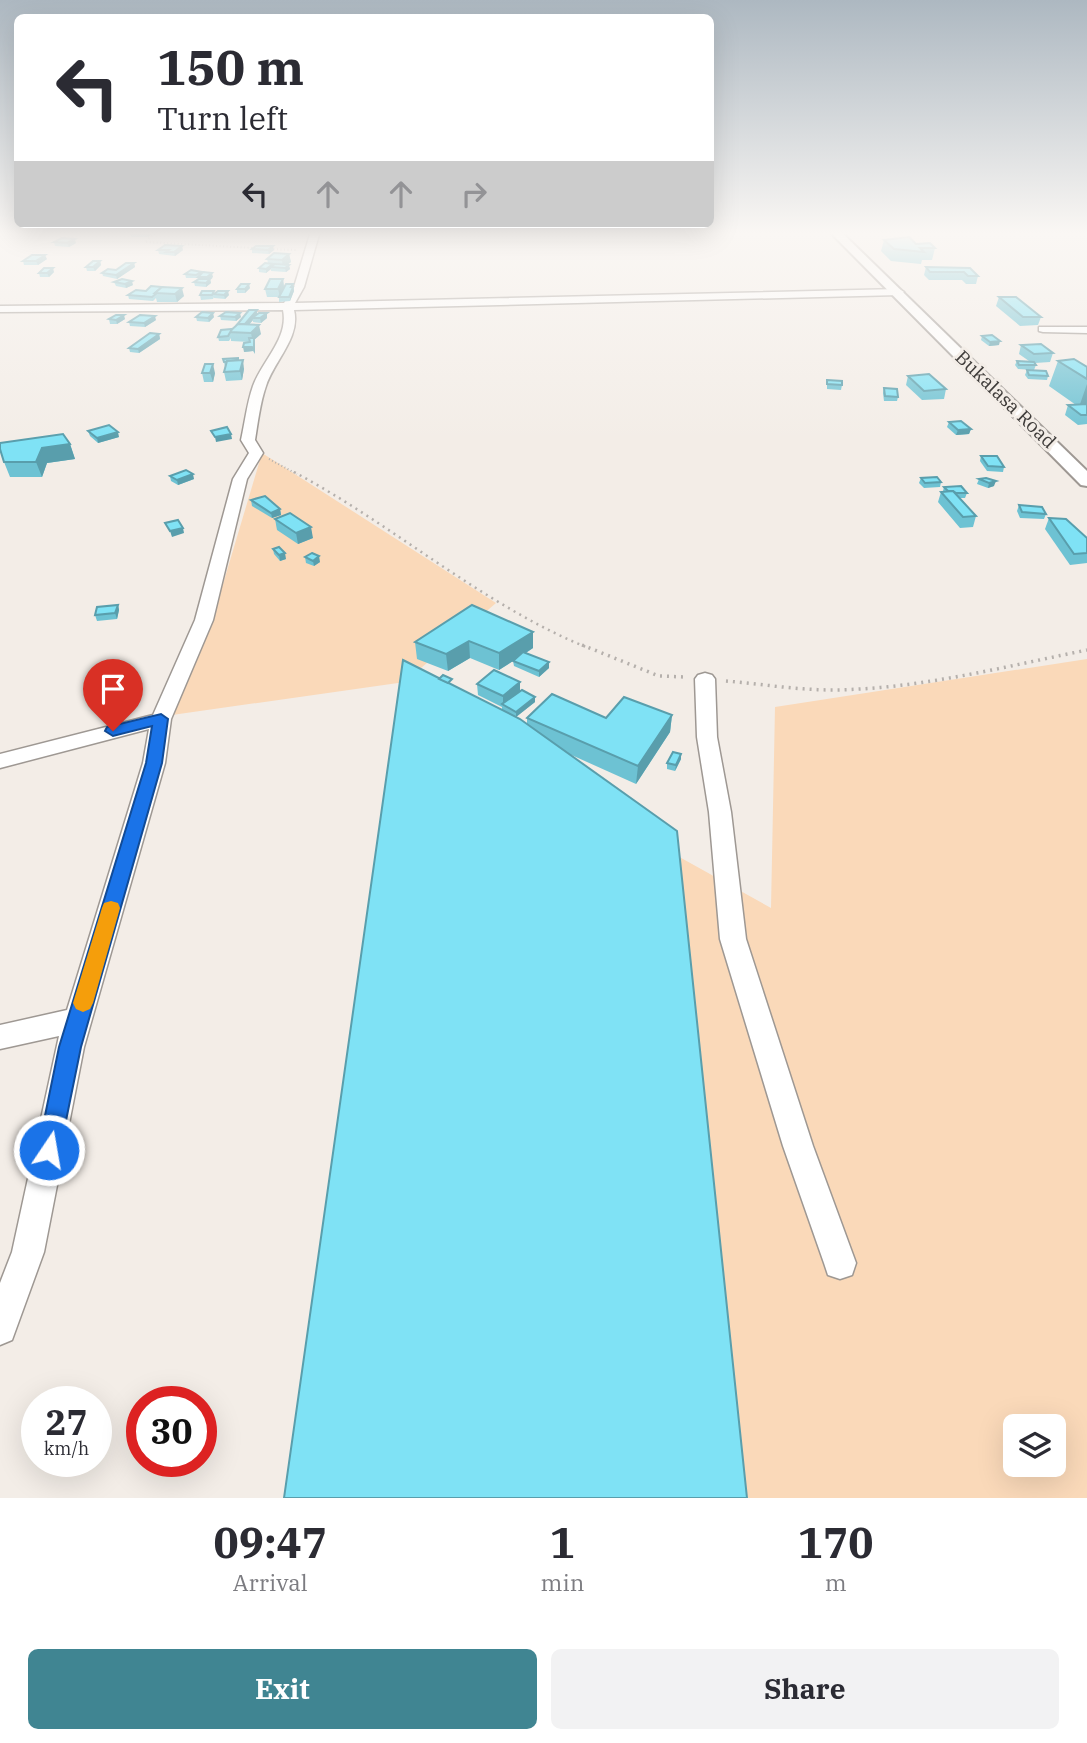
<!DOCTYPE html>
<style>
:root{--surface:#fff;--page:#f2f2f3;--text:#2b2b33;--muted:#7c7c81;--accent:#408592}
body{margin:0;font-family:"IBM Plex Serif",serif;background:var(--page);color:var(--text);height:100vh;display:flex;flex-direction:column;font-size:26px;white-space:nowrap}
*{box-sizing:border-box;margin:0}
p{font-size:23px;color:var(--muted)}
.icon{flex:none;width:38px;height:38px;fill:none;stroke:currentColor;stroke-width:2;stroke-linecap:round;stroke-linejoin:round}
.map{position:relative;height:1498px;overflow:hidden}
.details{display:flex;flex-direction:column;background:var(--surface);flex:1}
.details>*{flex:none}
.hud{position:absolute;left:14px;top:14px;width:700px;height:214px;border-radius:10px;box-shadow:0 7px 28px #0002;background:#fff;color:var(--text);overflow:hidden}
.buttons{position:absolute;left:1003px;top:1414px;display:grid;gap:14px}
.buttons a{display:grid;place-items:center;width:63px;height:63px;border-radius:10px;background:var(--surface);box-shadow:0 7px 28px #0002;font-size:35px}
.speed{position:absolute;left:21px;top:1386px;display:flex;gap:14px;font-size:35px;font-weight:700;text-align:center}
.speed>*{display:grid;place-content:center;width:91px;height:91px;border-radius:50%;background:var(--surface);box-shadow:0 7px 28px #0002;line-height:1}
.speed small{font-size:18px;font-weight:400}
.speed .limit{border:10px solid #d22;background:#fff;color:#111}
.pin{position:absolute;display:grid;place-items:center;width:60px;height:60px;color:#fff;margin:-72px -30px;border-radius:50% 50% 50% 0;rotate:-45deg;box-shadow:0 0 7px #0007}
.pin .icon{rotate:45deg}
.me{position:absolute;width:77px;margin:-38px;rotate:12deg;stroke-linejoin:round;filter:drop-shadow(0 0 5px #0008)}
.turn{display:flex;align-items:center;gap:24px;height:147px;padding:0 28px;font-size:32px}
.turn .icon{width:91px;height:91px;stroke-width:2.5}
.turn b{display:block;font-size:49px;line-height:60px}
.lanes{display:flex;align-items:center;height:66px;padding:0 28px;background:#0003;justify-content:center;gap:35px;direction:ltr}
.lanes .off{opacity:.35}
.eta{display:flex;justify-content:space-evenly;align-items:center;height:119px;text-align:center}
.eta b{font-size:42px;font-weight:800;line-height:49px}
.primary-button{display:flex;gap:14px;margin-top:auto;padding:14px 28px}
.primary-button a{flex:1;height:80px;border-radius:10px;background:var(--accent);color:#fff;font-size:28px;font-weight:800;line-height:80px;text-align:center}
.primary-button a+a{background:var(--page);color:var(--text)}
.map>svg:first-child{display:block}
.green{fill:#fad9b9;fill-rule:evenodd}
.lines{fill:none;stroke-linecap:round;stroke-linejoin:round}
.minor-casing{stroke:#9e9893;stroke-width:3}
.tertiary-casing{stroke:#9e9893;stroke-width:4}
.path-far2{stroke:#b5b0ac;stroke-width:2;stroke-dasharray:1 2.5;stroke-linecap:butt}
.path-far1{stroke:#b5b0ac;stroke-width:2.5;stroke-dasharray:2 4.5;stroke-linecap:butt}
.path{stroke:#b5b0ac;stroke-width:3.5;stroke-dasharray:2 5;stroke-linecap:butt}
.minor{fill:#fff;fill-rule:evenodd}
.tertiary{fill:#fff;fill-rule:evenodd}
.wall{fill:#6dc2d3}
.shaded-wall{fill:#599eac}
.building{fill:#7fe2f5;stroke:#599eac;stroke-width:2}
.route{fill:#1a73e8;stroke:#114b97;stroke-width:2}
.slow{fill:#f59e0b}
.labels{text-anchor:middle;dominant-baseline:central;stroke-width:6;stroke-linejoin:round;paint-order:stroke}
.far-street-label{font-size:19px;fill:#3f3c3a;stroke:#f3ede7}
</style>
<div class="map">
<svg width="1087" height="1498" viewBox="0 0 1087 1498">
<rect width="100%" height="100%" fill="#f3ede7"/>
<g class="green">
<polygon points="262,453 496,603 405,682 172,715 212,621"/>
<path d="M1087,659V1498H738L674,854L771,908L775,707ZM1015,1426H1054V1465H1015Z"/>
</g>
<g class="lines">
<defs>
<g id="minor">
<path d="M311,231H320L304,287L295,303L899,289L904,292L899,295L294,310C301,337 274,361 266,386C260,403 258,422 255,440L263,453L247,479L213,620L171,719L165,763L84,1047L44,1252L12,1340L0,1345V1283L12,1252L59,1036L0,1049V1025L67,1010L143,763L149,729L0,768V754L153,715L195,620L233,479L249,453L241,440C245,422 247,403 253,386C262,361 289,338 283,310L0,312V306L284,303L294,287Z"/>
<polygon points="1039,327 1087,327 1087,333 1043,332 1039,331"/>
<polygon points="705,673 712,675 715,679 717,737 731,812 746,939 813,1146 856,1263 852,1275 840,1279 828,1275 824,1263 783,1146 720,939 709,812 697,737 695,679 698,675"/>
</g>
<polygon id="tertiary" points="829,231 840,231 1087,471 1087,486 1081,485"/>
</defs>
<use href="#minor" class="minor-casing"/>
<use href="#tertiary" class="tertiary-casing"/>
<g class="path-far2">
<polyline points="157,231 145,242 255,248"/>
<polyline points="270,249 297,250"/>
<polyline points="269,459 297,474"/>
</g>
<path class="path-far1" d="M294,472C392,524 483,605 586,647"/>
<g class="path">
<polyline points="582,645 659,676 686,677"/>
<path d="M726,681C761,684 797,690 833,690C919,689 1003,667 1087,650"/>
</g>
<use href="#minor" class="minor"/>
<use href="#tertiary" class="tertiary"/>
</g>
<g class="wall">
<polygon points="153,233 148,237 131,237 131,234"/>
<polygon points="884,240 916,244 935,248 932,260 922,260 921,264 891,261 881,251"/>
<polygon points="54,242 76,243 69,247 55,246"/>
<polygon points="252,249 274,250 269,254 252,253"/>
<polygon points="158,250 183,250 175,256 159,254"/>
<polygon points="289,254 291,262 288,264 290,269 286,272 271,271 271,269 266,273 259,272 259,268 268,263 267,259"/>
<polygon points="47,259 38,265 24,265 23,261"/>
<polygon points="100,261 101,265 95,271 87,271 86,267"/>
<polygon points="134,263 135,267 117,279 103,276 102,273 116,270"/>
<polygon points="926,267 948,267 978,276 976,284 966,284 962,280 929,280 924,275"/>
<polygon points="54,272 49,277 40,277 39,273"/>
<polygon points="203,273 213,277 210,279 211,283 206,287 195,286 194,282 198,278 186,278 185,274"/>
<polygon points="283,279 284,287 293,284 294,291 290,301 279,302 279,297 267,297 265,289"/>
<polygon points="114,282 133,285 126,288 116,286"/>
<polygon points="151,286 184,296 177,302 157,302 156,298 153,301 129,299 128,295 146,291"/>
<polygon points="250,288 245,293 237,293 237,289"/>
<polygon points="215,293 229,295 225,299 214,298 214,297 213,299 201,300 200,295"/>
<polygon points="999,297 1041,317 1038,325 1020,326 996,306"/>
<polygon points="257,314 267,318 261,323 253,322 253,320 249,325 261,334 254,340 255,354 253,351 244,352 250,342 231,341 231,338 229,341 219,341 218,337"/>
<polygon points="220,316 241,317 236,321 221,320"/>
<polygon points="196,317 214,317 209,322 197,321"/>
<polygon points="109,319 125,319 117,324 110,324"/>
<polygon points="156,320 145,327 130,326 129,322"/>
<polygon points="159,334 160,339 139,353 130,352 129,348"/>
<polygon points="982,336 999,345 989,346 981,340"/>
<polygon points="1021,345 1053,353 1050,362 1035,363 1036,365 1034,370 1018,369 1015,365 1017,361 1029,361 1019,354"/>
<polygon points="238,360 244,369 242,380 226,381 224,372 225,367 224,362"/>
<polygon points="1058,361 1087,367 1087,424 1078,425 1065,415 1068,405 1076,405 1049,386"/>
<polygon points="1027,370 1048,376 1047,380 1028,379 1025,375"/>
<polygon points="202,373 215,373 213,382 204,382"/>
<polygon points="908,376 946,389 944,399 922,400 906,385"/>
<polygon points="827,380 842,385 841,390 827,389"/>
<polygon points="884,388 898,397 897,401 884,401 883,393"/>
<polygon points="949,422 971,429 969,434 956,435 947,427"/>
<polygon points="88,431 119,437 98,443 90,436"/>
<polygon points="70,444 75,459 47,463 42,477 10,477 4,462"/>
<polygon points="981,456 1004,467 1003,472 987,471 980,461"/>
<polygon points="170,476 194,479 178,485 171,481"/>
<polygon points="921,478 941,482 940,487 924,488 919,483"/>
<polygon points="986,478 994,486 988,488 977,484 979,479"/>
<polygon points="944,487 967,493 965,498 960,498 976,516 973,527 960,528 938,502 941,492 943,491"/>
<polygon points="251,500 280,509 281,515 272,518 252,506"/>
<polygon points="1019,505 1046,514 1044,519 1020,518 1017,511"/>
<polygon points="1049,518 1087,538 1087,563 1070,565 1045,529"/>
<polygon points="275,519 313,538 298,544 277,530"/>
<polygon points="273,549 286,559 280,561 274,554"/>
<polygon points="305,557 320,562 314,566 306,563"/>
<polygon points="118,605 119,610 117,619 97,621 95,615"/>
<polygon points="472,605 533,648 526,653 549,668 539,677 514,666 513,661 499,670 470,658 448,671 417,659 415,642"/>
<polygon points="439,679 502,710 502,707 478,695 477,684 520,682 520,691 535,697 535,702 516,717 527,724 527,718 606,718 672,715 670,732 636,784 567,753"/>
<polygon points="681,754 681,759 675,771 667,769 667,763"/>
</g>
<g class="shaded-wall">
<polygon points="150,231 152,231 153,233 148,237 148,233"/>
<polygon points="75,239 76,243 69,247 67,243"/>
<polygon points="182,246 183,250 175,256 174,252"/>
<polygon points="273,246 274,250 269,254 268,250"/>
<polygon points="289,254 291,262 283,268 282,260"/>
<polygon points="45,255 47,259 38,265 36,261"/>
<polygon points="100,261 101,265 95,271 93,267"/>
<polygon points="134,263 135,267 117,279 116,275"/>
<polygon points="273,264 273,268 271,267 271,269 266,273 266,269"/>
<polygon points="289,265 290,269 286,272 285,268"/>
<polygon points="53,268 54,272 49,277 47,273"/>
<polygon points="212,273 213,277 210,279 211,283 206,287 206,283 208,281 207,277"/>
<polygon points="283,279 284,287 280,297 278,289"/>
<polygon points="132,281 133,285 126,288 125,284"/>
<polygon points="249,284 250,288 245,293 245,289"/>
<polygon points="293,284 294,291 290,301 291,287"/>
<polygon points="182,288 184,296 177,302 175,294"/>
<polygon points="228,291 229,295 225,299 224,295"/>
<polygon points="257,310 257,315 252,318 253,320 244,330 243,326"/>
<polygon points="213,313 214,317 209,322 208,318"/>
<polygon points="240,313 241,317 236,321 235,317"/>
<polygon points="267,313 267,318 261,323 260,318"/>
<polygon points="124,315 125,319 117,324 116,320"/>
<polygon points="155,316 156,320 145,327 144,323"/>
<polygon points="259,325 261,334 254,340 255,354 251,333"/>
<polygon points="159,334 160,339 139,353 138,349"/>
<polygon points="1000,341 999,345 989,346 990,342"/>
<polygon points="243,347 252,347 253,351 244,352"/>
<polygon points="243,360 244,369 242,380 240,371"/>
<polygon points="213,364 215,373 213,382 210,373"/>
<polygon points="1087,384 1087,406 1079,407"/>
<polygon points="971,429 969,434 956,435 958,430"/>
<polygon points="118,432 119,437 98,443 97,438"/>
<polygon points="231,434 232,439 216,442 215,437"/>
<polygon points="70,444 75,459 47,463 42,477 36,462 42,448"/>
<polygon points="193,474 194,479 178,485 177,480"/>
<polygon points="996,481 994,486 988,488 989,483"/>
<polygon points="280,509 281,515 272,518 271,513"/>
<polygon points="311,527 313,538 298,544 296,533"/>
<polygon points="183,528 184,533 172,537 170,531"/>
<polygon points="285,553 286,559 280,561 279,555"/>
<polygon points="319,556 320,562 314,566 313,561"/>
<polygon points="118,605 119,610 117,619 115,613"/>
<polygon points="533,632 533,648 499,670 499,653"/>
<polygon points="469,641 470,658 448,671 446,654"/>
<polygon points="549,662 549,668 539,677 539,671"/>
<polygon points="520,682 520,694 503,705 503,696"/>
<polygon points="535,697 535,702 516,717 516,712"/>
<polygon points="672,715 670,732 636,784 638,766"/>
<polygon points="681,754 681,759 675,771 676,765"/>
</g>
<g class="building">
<polygon points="133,231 150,231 148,233 131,234"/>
<polygon points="909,237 916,244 930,243 935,248 920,248 924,252 894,249 884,240"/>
<polygon points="62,238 75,239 67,243 54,242"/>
<polygon points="165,245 182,246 174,252 166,252 169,250 158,250"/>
<polygon points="256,246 273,246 268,250 252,249"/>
<polygon points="274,253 289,254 282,260 267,259"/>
<polygon points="32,255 45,255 36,261 23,261"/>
<polygon points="93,261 100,261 93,267 86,267"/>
<polygon points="126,263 134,263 116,275 102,273 108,269 116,270"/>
<polygon points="265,263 273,264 266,269 259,268"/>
<polygon points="275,264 289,265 285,268 271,267"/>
<polygon points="926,267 970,268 978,276 968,276 964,272 930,272"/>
<polygon points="44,268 53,268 47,273 39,273"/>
<polygon points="191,270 202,272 196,275 185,274"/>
<polygon points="203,272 212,273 207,277 198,277"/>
<polygon points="122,279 132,281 125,284 114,282"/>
<polygon points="199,279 210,279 206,283 194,282"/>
<polygon points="270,279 283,279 278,289 265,289"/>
<polygon points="241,284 249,284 245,289 237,289"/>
<polygon points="286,284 293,284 291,287 293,287 289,297 279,297"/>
<polygon points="151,286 162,287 155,293 157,293 152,297 128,295 136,290 146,291"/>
<polygon points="162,287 182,288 175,294 155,293"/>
<polygon points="202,291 214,291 212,295 200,295"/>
<polygon points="218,291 228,291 224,295 214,294"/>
<polygon points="999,297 1016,297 1041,317 1023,317"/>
<polygon points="249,310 257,310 245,324 238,324 236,326"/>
<polygon points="202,312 213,313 208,318 196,317"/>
<polygon points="226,312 240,313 235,317 220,316"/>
<polygon points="259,313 267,313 260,318 252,318"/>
<polygon points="116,315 124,315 116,320 109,319"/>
<polygon points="140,315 155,316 144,323 129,322"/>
<polygon points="238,324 259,325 251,333 229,332"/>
<polygon points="232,329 228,336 218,337 221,330"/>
<polygon points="150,333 159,334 138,349 129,348"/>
<polygon points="992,335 1000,341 990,342 982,336"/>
<polygon points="249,338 254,338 254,350 252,347 243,347 244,343 250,342"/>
<polygon points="1041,344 1053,353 1034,354 1021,345"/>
<polygon points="238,358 238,360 224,362 223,359"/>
<polygon points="1074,359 1087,367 1087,379 1058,361"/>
<polygon points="243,360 240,371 224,372 227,361"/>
<polygon points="1017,361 1034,362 1036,365 1019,365"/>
<polygon points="205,364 213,364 210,373 202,373"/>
<polygon points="1027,370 1046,371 1048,376 1029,375"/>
<polygon points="929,374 946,389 924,391 908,376"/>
<polygon points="827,380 842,381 842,385 827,384"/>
<polygon points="884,388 897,389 898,397 885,396"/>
<polygon points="1087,404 1087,415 1081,415 1068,405"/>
<polygon points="961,421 971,429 958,430 949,422"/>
<polygon points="109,425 118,432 97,438 88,431"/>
<polygon points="227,427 231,434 215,437 211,431"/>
<polygon points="63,434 70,444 42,448 36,462 4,462 0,449 0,443"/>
<polygon points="981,456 997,456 1004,467 988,466"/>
<polygon points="186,470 193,474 177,480 170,476"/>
<polygon points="937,477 941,482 925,483 921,478"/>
<polygon points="986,478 996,481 989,483 979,479"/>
<polygon points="961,486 967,493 956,493 953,491 948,491 944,487"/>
<polygon points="953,491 976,516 963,517 941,492"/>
<polygon points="265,496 280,509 271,513 251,500"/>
<polygon points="1019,505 1042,507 1046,514 1022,512"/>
<polygon points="290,513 311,527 296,533 275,519"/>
<polygon points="1049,518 1066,519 1087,538 1087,553 1074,554"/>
<polygon points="178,520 183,528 170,531 165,523"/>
<polygon points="279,547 285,553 279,555 273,549"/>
<polygon points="312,553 319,556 313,561 305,557"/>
<polygon points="118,605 115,613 95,615 97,607"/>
<polygon points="472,605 533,632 499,653 469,641 446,654 415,642"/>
<polygon points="523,652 549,662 539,671 513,661"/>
<polygon points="403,660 520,719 677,831 747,1498 284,1498"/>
<polygon points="494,670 520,682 503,696 477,684"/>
<polygon points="443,675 452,679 448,683 439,679"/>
<polygon points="522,690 535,697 516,712 502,704"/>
<polygon points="552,694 606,718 624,697 672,715 638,766 527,718"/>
<polygon points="673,752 681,754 676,765 667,763"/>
</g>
<linearGradient id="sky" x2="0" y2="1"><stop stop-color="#adb8c1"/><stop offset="0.53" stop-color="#faf7f4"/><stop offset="1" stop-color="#faf7f4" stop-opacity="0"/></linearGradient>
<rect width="1087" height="440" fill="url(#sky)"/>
<polygon class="route" points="161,714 168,719 162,763 81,1047 60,1150 57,1158 49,1161 41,1158 38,1150 59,1047 146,763 152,726 113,736 105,731 107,727"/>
<polygon class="slow" points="111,901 118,903 120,908 93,1003 90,1009 83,1012 76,1009 73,1003 102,908 104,903"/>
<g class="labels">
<g class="far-street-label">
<text transform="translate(1006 399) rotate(44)">Bukalasa Road</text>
</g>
</g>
</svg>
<div class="buttons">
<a><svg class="icon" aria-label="layers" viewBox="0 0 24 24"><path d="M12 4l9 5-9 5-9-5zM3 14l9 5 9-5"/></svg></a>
</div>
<div class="speed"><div>27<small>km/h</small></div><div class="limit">30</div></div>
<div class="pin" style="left:113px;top:731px;background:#d93025"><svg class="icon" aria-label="arrive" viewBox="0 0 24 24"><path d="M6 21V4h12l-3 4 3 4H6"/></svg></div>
<svg class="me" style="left:49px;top:1150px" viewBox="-20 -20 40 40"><circle r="17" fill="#1a73e8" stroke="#fff" stroke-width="3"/><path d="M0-11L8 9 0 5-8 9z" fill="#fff"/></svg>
<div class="hud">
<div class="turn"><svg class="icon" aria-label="left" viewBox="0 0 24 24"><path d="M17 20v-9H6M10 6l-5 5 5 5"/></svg><div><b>150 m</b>Turn left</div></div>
<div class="lanes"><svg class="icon" aria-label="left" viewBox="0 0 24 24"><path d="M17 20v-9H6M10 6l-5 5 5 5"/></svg><svg class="icon off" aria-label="ahead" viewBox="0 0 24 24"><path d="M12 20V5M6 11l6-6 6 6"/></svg><svg class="icon off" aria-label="ahead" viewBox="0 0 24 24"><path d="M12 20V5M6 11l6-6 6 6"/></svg><svg class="icon off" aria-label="right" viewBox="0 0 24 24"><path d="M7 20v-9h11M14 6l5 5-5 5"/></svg></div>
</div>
</div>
<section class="details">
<div class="eta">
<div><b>09:47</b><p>Arrival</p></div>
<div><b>1</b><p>min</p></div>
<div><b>170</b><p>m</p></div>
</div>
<div class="primary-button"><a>Exit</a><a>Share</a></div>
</section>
